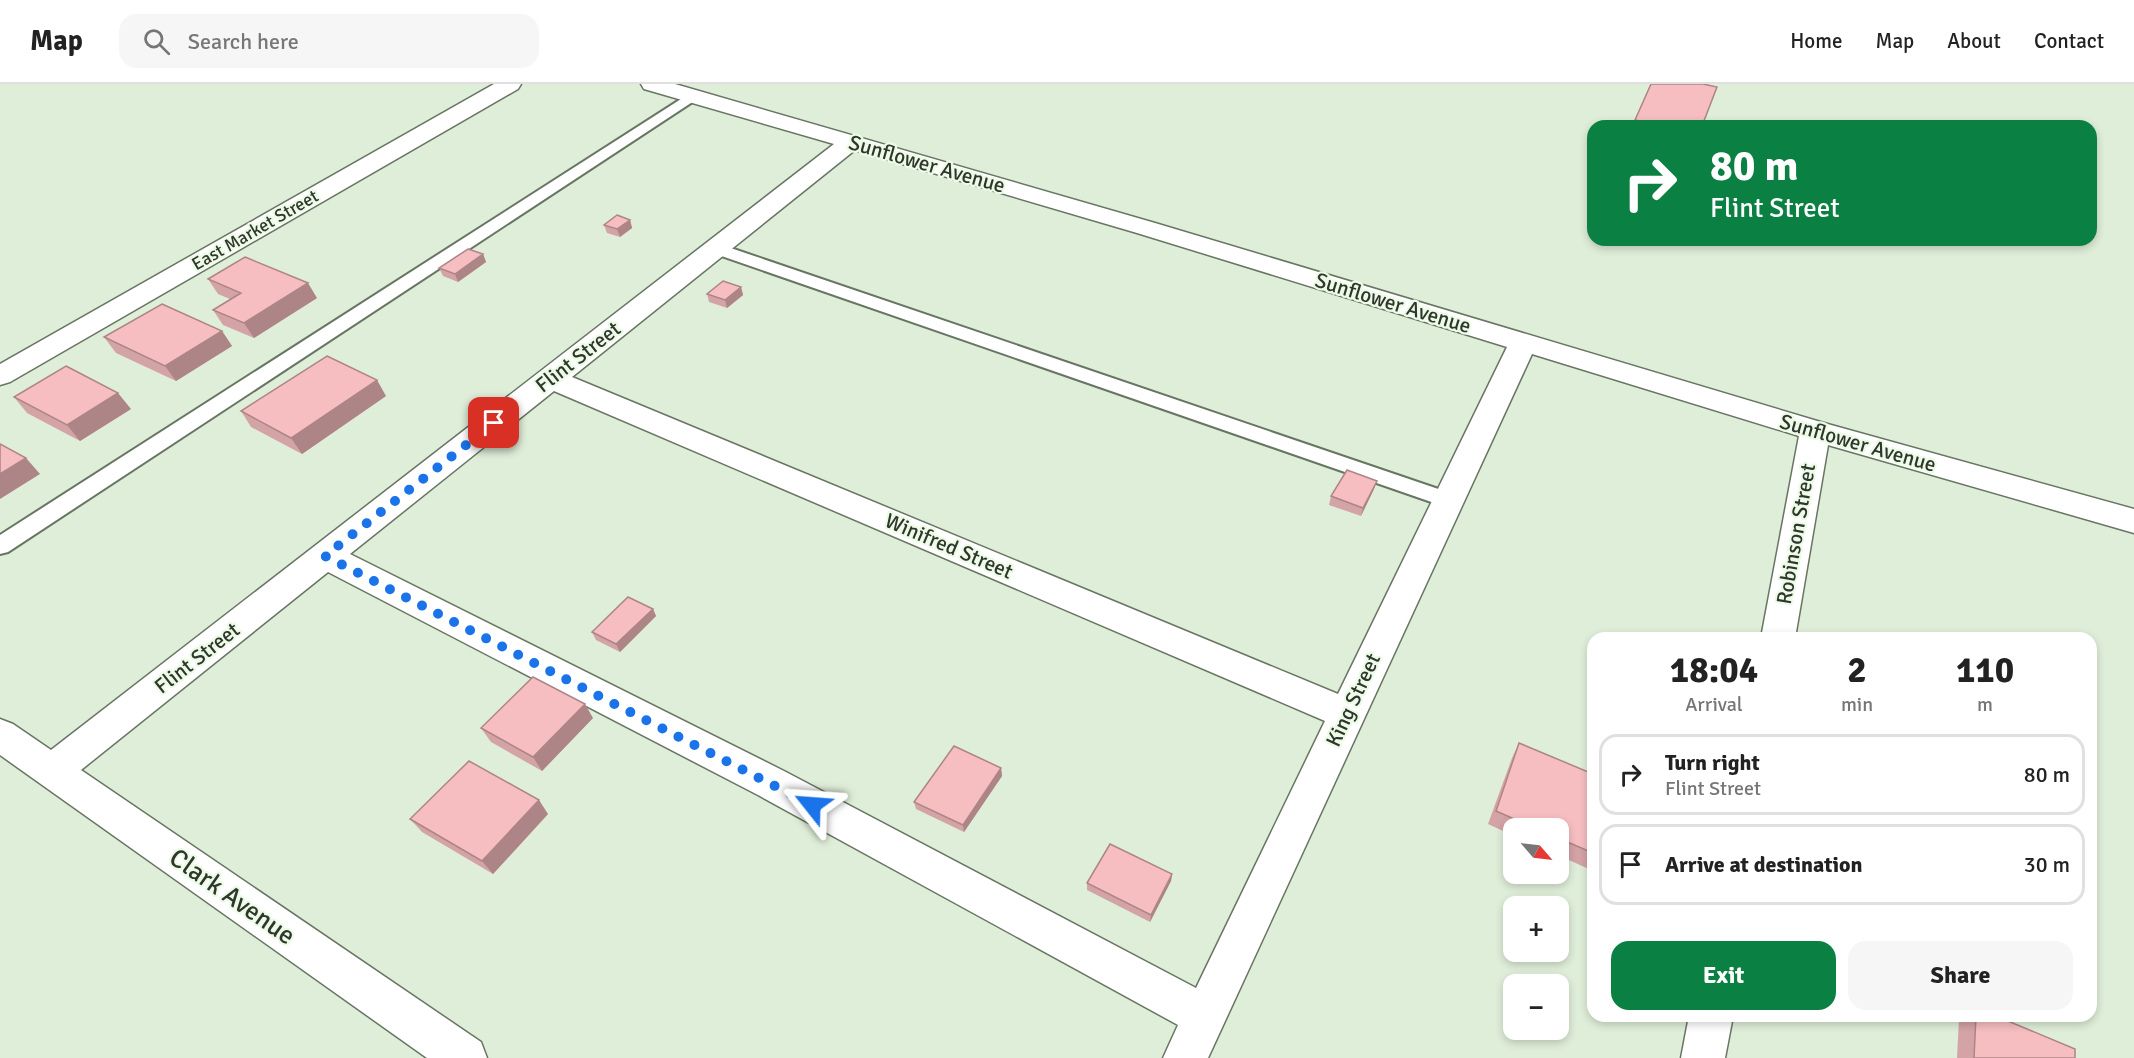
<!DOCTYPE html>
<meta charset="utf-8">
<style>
:root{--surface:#fff;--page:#f6f6f6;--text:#222;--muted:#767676;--line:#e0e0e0;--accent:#0b8043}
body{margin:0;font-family:Signika,sans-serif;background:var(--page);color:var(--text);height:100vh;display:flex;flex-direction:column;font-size:22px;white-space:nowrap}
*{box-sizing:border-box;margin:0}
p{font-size:20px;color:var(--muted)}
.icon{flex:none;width:33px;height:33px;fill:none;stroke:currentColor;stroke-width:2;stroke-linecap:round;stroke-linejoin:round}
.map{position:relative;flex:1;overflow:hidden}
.panel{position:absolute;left:1587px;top:548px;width:510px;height:390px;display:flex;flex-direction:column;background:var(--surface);border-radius:18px;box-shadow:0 3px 9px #0003}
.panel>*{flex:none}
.guide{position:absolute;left:1587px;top:36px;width:510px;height:126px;border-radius:18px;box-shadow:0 3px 9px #0003;background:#0b8043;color:#fff;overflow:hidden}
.needle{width:39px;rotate:118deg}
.tools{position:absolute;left:1503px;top:734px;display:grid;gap:12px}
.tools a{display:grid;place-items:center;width:66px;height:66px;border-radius:12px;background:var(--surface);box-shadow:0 3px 9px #0003;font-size:30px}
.pin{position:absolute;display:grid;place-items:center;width:51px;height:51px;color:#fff;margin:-26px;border-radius:12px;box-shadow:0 3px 9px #0006}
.me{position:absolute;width:66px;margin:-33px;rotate:298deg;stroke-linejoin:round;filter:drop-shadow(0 0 4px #0008)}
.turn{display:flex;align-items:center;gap:21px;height:126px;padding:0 24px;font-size:27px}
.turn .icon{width:78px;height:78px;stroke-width:2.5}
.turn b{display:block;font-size:42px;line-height:51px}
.eta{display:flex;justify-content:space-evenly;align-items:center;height:102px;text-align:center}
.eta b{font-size:36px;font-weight:700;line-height:42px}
.cta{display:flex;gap:12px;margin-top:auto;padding:12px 24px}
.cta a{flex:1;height:69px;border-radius:18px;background:var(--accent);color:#fff;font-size:24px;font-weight:700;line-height:69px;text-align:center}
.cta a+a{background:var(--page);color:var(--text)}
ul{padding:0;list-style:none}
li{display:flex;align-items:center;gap:18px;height:81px;margin:0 12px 9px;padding:0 12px;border:3px solid var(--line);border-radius:18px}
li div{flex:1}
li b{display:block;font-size:22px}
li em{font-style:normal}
header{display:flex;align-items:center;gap:36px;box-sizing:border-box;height:84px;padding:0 30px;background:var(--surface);border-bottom:2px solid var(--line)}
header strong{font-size:28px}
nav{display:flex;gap:33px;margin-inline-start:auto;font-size:21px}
.search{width:420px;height:54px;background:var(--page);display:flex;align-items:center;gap:15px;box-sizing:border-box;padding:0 21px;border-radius:18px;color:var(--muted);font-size:22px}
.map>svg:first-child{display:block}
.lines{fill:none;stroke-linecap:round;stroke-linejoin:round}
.service-casing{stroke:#687563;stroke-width:4}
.minor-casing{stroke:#687563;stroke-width:3}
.service{fill:#fff;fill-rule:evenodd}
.minor{fill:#fff;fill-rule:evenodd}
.wall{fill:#d4a3a6}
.shaded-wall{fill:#ad8587}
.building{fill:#f7bec1;stroke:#ad8587;stroke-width:1.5}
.route{stroke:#1a73e8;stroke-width:10;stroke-dasharray:0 18}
.labels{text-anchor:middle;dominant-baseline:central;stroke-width:4.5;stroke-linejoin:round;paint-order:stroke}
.far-street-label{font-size:18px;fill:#30352e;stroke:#ecfbe6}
.street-label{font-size:21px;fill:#30352e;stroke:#ecfbe6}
.near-street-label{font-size:26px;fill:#30352e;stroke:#ecfbe6}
</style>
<header>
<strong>Map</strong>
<div class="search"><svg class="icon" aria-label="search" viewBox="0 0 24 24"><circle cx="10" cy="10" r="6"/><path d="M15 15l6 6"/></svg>Search here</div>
<nav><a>Home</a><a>Map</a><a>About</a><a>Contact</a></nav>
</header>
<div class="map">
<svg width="2134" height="974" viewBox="0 0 2134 974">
<rect width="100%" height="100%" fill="#dfeed9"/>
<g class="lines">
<defs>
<g id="service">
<polygon points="692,8 697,9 699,12 697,15 8,468 0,470 0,451"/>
<polygon points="716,159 1456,411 1459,416 1456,421 1448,424 1440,421 710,168 707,164 710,160"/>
</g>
<g id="minor">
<polygon points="494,0 521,0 518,5 10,298 0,301 0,280"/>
<path d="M641,0H675L1155,139L1824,339L2134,425V449L1828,361L1795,554H1761L1799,352L1532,270L1208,974H1163L1178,941L758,711L328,488L81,686L481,958L487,974H427L0,671V635L13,640L51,666L834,60L644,5ZM855,66L1137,149L1507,263L1338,610L572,293ZM554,307L1325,637L1196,904L784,687L350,470Z"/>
<polygon points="1689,932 1733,932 1725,974 1681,974"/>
</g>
</defs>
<use href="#service" class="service-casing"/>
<use href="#minor" class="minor-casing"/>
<use href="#service" class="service"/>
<use href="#minor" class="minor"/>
</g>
<g class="wall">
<polygon points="1635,36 1702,42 1632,42"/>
<polygon points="630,136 632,144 620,153 607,149 604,141"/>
<polygon points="483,170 486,178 458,198 443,192 439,184"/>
<polygon points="208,195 317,214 254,254 223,241 213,226 230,215 218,210"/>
<polygon points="741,203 743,211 727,224 709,218 707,210"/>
<polygon points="222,247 232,262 176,297 116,269 104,253"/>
<polygon points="386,312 302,370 251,343 241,327"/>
<polygon points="14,313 131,325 80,357 27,329"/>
<polygon points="1374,405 1361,432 1329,421 1331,412"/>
<polygon points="653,525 656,532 620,568 596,556 592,548"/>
<polygon points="593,634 542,687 491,658 481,644"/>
<polygon points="1519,659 1593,690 1593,787 1558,771 1558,744 1514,744 1514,752 1488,740 1512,674"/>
<polygon points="1001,684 1002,692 964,748 916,725 914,718"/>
<polygon points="548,730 493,790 422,748 410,735"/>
<polygon points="1172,790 1171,797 1150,838 1087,806 1087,799"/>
<polygon points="1964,932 1996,932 2075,974 1957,974 1959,935"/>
</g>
<g class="shaded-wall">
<polygon points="630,136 632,144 620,153 617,145"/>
<polygon points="483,170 486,178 458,198 455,190"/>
<polygon points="308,199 317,214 254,254 244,239"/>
<polygon points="741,203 743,211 727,224 725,216"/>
<polygon points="222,247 232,262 176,297 165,282"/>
<polygon points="377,296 386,312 302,370 291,354"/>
<polygon points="118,309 131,325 80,357 67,341"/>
<polygon points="26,374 40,390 0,415 0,390"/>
<polygon points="1377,397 1374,405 1361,432 1363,424"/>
<polygon points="653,525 656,532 620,568 616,560"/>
<polygon points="585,620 593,634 542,687 533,673"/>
<polygon points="1001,684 1002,692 964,748 963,741"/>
<polygon points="539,716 548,730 493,790 482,777"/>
<polygon points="1172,790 1171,797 1150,838 1151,831"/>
</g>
<g class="building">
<polygon points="1651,0 1703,0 1717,3 1702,42 1662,42 1635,36"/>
<polygon points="617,131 630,136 617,145 604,141"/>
<polygon points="468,165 483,170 455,190 439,184"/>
<polygon points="245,173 308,199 244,239 213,226 241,209 208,195"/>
<polygon points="723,197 741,203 725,216 707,210"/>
<polygon points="162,220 222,247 165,282 104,253"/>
<polygon points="327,272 377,296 291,354 241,327"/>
<polygon points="66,282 118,309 67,341 14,313"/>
<polygon points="0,360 26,374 0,390"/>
<polygon points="1347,386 1377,397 1363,424 1331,412"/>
<polygon points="628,513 653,525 616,560 592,548"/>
<polygon points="533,593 585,620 533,673 481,644"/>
<polygon points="1519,659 1593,690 1593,769 1558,754 1558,744 1535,744 1496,727"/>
<polygon points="954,662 1001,684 963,741 914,718"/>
<polygon points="469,677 539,716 482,777 410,735"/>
<polygon points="1110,760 1172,790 1151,831 1087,799"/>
<polygon points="1976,932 1996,932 2075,965 2075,974 1974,974"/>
</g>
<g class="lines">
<polyline class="route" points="494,339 325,472 812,721"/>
</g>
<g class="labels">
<g class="far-street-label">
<text transform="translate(255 146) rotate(-30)">East Market Street</text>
</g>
<g class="street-label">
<text transform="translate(927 80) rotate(16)">Sunflower Avenue</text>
<text transform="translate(1393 219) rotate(17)">Sunflower Avenue</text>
<text transform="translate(578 273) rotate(-38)">Flint Street</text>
<text transform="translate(1858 359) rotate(16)">Sunflower Avenue</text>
<text transform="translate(1796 450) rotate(-80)">Robinson Street</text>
<text transform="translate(949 462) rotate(23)">Winifred Street</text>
<text transform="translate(197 574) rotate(-38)">Flint Street</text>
<text transform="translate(1353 616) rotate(-65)">King Street</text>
</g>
<g class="near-street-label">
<text transform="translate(232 813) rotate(35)">Clark Avenue</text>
</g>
</g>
</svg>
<div class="tools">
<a><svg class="needle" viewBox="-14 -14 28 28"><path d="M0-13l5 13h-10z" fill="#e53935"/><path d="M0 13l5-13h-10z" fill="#767676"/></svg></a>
<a>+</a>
<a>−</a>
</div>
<div class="pin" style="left:494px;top:339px;background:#d93025"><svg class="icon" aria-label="arrive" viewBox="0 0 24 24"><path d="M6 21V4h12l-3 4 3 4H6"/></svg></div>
<svg class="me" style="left:812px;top:721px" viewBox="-20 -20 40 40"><path d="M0-17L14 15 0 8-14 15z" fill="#1a73e8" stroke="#fff" stroke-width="4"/></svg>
<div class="guide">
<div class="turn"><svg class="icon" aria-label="right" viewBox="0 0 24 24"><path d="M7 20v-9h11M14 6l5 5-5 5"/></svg><div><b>80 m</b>Flint Street</div></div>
</div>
<section class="panel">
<div class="eta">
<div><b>18:04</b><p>Arrival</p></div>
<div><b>2</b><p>min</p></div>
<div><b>110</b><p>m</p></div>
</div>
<ul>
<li><svg class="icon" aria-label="right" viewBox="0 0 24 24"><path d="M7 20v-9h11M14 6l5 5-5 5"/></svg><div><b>Turn right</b><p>Flint Street</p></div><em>80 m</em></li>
<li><svg class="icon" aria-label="arrive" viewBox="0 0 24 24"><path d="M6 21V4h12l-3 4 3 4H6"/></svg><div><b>Arrive at destination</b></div><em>30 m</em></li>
</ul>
<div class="cta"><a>Exit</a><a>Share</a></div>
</section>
</div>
